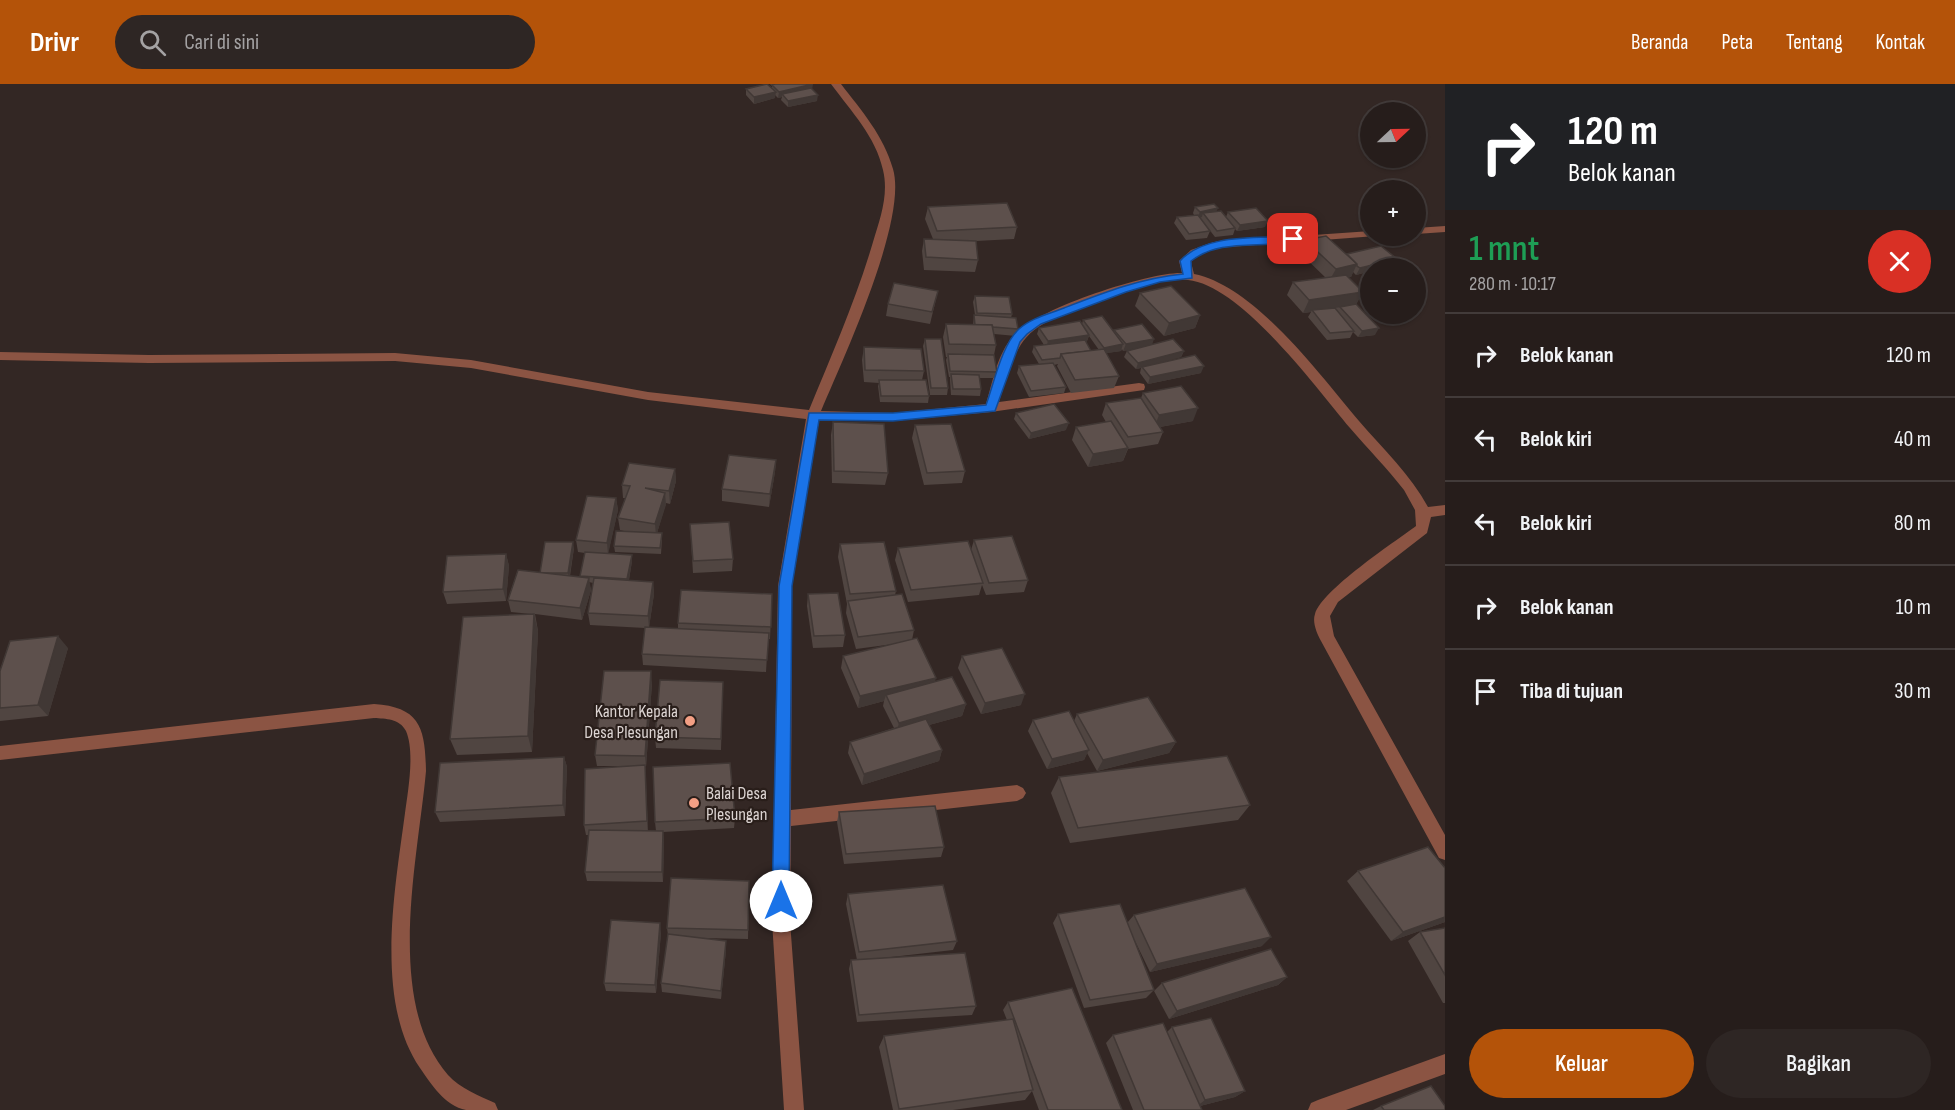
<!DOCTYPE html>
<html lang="id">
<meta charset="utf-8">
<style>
:root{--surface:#261d1b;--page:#2e2624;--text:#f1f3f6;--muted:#a4a2a3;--line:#423b3a;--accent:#b45309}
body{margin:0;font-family:"Sofia Sans Condensed",sans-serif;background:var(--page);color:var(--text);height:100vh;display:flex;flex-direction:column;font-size:22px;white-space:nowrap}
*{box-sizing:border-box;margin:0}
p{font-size:20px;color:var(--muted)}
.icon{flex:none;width:33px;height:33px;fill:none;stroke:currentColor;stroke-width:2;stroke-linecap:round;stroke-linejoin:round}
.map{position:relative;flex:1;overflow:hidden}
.sheet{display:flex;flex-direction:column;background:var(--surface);width:510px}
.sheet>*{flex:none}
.banner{background:#202124;color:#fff;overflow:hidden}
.needle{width:39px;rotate:68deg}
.controls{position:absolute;left:1360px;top:18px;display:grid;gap:12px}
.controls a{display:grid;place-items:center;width:66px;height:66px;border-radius:50%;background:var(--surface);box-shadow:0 2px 4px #0004,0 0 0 2px var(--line);font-size:30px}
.pin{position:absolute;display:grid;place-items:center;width:51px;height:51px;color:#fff;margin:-26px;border-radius:12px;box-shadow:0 3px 9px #0006}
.me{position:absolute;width:66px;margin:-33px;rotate:0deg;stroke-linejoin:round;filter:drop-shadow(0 0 4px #0008)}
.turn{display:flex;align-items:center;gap:21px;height:126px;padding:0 24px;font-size:27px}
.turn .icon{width:78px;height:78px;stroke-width:2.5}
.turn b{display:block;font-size:42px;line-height:51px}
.round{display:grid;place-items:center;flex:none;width:63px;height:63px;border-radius:32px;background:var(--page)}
.overview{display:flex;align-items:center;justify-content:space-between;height:102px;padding:0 24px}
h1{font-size:36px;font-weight:600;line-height:45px;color:#1e9e55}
.cta{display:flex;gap:12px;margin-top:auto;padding:12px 24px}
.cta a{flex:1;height:69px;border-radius:36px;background:var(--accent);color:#fff;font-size:24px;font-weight:600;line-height:69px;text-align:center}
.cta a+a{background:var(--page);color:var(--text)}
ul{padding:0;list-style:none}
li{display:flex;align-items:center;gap:18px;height:84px;padding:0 24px;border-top:2px solid var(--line)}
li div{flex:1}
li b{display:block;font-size:22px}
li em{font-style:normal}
header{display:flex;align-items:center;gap:36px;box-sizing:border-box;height:84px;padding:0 30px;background:var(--accent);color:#fff}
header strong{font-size:28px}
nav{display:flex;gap:33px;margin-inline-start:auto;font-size:21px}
.search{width:420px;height:54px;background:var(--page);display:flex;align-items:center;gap:15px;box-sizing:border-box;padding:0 21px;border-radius:33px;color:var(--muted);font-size:22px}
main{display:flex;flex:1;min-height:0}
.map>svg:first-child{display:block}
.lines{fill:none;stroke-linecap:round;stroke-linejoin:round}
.street{fill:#8b5443;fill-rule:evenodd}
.wall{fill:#504541;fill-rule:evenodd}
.shaded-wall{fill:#413835}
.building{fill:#5d504c;stroke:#413835;stroke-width:1.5}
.route{fill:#1a73e8;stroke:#114b97;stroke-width:1.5}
.poi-dot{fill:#f39f84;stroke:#291e1a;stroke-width:2}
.labels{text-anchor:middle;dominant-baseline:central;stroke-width:4.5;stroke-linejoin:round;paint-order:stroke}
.poi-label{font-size:18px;fill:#dcd4d2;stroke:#291e1a;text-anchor:end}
</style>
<header>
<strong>Drivr</strong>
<div class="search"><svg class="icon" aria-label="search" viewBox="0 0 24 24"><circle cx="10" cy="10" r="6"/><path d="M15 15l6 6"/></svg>Cari di sini</div>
<nav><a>Beranda</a><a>Peta</a><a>Tentang</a><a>Kontak</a></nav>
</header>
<main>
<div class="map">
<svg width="1445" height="1026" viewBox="0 0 1445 1026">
<rect width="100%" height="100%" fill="#332724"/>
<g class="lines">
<g class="street">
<path d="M831,0H841C861,26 884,52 893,85C908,136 843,275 821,327L893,329L986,320C993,297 997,271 1013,252C1033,226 1148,188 1182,189L1179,177L1191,166L1214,158L1371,147V152H1376L1216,164L1199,170L1191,178L1194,190C1255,202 1320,291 1359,337C1384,366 1410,390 1428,423L1445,421V431L1431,433L1427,449L1338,518L1330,532L1334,552L1445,751V776L1439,774L1321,557C1317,550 1312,538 1315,530C1322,506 1393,459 1416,442L1415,426L1404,406C1387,384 1368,365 1350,344C1317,305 1241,201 1188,196C1156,193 1126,209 1096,219C1025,243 1020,247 999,318L1139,299L1144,300L1145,303L1144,306L991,328L893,337L819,336L792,502L791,726L1017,701L1023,704L1026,709L1023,714L1017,717L791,742L790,837L804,1026H784L772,837L778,502L806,335L648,316L471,284L395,277L149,279L0,276V268L149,271L395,269L471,276L648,308L809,326C832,270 856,216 873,158C880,135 889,111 883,86C876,53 851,27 831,0Z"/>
<polygon points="1445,142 1445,148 1416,150 1416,144"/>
<path d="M374,620C421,623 425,645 426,687C418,776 384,917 448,991C460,1004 479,1012 495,1019L498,1026C488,1026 476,1026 466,1026C445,1022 431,1000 420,984C374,917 395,805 405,729C408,707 415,668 406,647C399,634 386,635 374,634L0,676V662Z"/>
<polygon points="1445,970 1445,990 1346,1026 1308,1026 1311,1019 1318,1016"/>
</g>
</g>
<g class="wall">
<polygon points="770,0 812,0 812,5 817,17 788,23 781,16 782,13 778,14 775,11 775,14 754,20 746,11 746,5 772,5 772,2"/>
<polygon points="928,123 1017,143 1014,155 976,157 978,176 975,188 924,186 922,167 924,155 933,155 925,135"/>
<polygon points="1195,123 1217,128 1226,133 1228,128 1265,143 1237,147 1235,145 1233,151 1215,153 1208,144 1210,147 1207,154 1186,156 1174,139 1177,133 1194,131 1193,129"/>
<polygon points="1305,156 1347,170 1397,175 1393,182 1371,184 1371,187 1356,191 1353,188 1351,193 1348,193 1363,208 1356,220 1375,251 1358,253 1353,248 1350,254 1327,256 1308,233 1311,228 1303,229 1287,211 1293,198 1326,194 1299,168"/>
<polygon points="938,207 930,240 886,232 888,220"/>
<polygon points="1140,209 1200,231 1195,244 1164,252 1135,222"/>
<polygon points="975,212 1012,230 1011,234 1018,245 1016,252 994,250 996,261 994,271 997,288 995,294 979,294 981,305 980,312 951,311 950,296 950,293 949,293 946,276 947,273 946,273 943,253 946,240 973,241 974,231 975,231 973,218"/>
<path d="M1083,236L1113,248L1114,246L1152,260L1184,267L1181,273L1162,278L1201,289L1148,300L1140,289L1141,284L1136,285L1124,273L1127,267L1142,263L1123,267L1122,265L1121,267L1106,269L1119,292L1114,304L1071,309L1057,282L1058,280L1054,281L1066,303L1064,309L1029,313L1017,289L1019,282L1039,280L1032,268L1034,262L1044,261L1037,250L1039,244L1082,240ZM1089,252L1099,266L1091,267L1086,258L1087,257Z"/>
<polygon points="925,255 948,304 947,311 930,311 923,262"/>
<polygon points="864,263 924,287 922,296 929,312 928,319 880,318 878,302 879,299 864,298 862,276"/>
<polygon points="1143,309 1193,337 1160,343 1163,348 1158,360 1128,365 1123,377 1088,383 1072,356 1076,343 1106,338 1102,331 1106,319 1141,314"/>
<polygon points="1016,329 1066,346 1029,355 1014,335"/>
<polygon points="833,338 888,389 885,401 832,399 831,351"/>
<polygon points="915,341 965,387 962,399 924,401 912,354"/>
<polygon points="776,376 775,388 769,423 722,417 722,405"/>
<polygon points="675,385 676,397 670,420 666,419 657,449 662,455 661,470 615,468 614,462 624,447 620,446 618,434 626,414 623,414 622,401"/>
<polygon points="616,414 618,426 608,469 632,471 632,477 629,496 653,498 654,510 649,543 678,545 678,539 772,510 770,555 768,555 766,588 643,581 642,570 645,544 590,541 588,529 593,499 589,498 591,506 582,536 535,530 538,547 532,668 457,671 450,655 531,530 511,528 508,516 540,489 574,464 570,492 580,493 585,469 578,468 576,456"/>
<polygon points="690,440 733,475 732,487 693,489"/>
<polygon points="974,456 1028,496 1024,508 986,511 982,501 979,511 908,518 895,476 898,464 971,466"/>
<polygon points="840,460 896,507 895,511 914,546 912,556 935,597 966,620 962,632 929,641 942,666 939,677 862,701 848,669 850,658 894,644 883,622 884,617 858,624 841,584 843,572 894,560 856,565 846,529 847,520 838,473"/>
<polygon points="506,470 509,482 506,517 447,520 443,508"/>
<polygon points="808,510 845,551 843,563 813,564 807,522"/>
<polygon points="68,564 48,632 0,637 0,587"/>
<polygon points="962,572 1021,621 981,630 958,584"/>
<polygon points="723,598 721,666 656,664 655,653"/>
<polygon points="652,599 646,683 645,682 648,747 656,747 655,738 735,734 734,744 663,748 664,757 663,798 587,797 585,788 589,751 586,751 584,741 624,682 597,682 595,671"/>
<polygon points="1077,630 1176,658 1169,669 1097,687 1087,669 1084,676 1047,685 1028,647 1033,636 1074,637"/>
<polygon points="564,673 567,683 565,732 440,738 435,728"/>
<polygon points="1059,693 1250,721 1238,736 1070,759 1051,709"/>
<polygon points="839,728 944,763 941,773 844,780 837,738"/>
<polygon points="1358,787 1445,838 1391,857 1347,797"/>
<polygon points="749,797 748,855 700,854 726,857 726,866 721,915 662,908 661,899 668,851 667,844"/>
<polygon points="848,810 957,857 953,866 865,876 976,922 972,931 857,938 849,885 851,876 857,876 846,820"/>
<polygon points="1058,830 1127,839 1134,831 1262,862 1150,888 1135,857 1154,906 1146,914 1084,924 1053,839"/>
<polygon points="1445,844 1445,919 1443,919 1408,857 1420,848"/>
<polygon points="661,848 656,909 606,907 604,899"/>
<polygon points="1287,893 1278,901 1169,935 1154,907 1162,899"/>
<polygon points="1008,918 1122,1026 1039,1026 1032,1007 1025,1016 953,1026 893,1026 879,963 884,952 1007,936 1003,926"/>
<polygon points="1172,943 1245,1007 1235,1013 1200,1022 1202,1026 1133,1026 1106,959 1113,951 1167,948"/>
<polygon points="1381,1022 1445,1026 1373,1026"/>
</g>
<g class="shaded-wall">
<polygon points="813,0 812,6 782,10 782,13 778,14 779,8"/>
<polygon points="776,8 775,14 754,20 754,13"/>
<polygon points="818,11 817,17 788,23 788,17"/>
<polygon points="1218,124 1215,131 1203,129 1202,133 1197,134 1200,128"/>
<polygon points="1268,137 1265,143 1237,147 1240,141"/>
<polygon points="1397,175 1393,182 1382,184 1371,184 1371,187 1356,191 1360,184"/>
<polygon points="1357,180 1351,193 1329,197 1336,185"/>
<polygon points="1363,208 1356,221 1313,227 1312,226 1311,228 1303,229 1309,216"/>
<polygon points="1200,231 1195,244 1164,252 1169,239"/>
<polygon points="1379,244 1375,251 1358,253 1362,247"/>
<polygon points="1089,251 1087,257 1046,264 1048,257"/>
<polygon points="1154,255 1152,261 1123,267 1126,260"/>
<polygon points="1123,260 1121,267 1102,270 1104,264"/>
<polygon points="1184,267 1181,273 1143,284 1142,283 1141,284 1136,285 1138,279"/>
<polygon points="1204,282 1201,289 1148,300 1150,293"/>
<polygon points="1198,324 1193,337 1154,344 1159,331"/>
<polygon points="1069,339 1066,346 1029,355 1031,349"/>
<polygon points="1128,364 1123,377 1088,383 1093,370"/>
<polygon points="776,376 775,388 769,423 770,410"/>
<polygon points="675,385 676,397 670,420 669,407"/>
<polygon points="665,409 666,421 656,452 655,440"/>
<polygon points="616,414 618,426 608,471 607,459"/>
<polygon points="573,458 574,464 569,495 568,489"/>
<polygon points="506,470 509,482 506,517 503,505"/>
<polygon points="632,471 632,477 628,501 627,495"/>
<polygon points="589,494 591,506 582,536 580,524"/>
<polygon points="653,498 654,510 649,544 648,532"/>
<polygon points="534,530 538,547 532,668 528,652"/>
<polygon points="58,552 68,564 48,632 38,621"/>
<polygon points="651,587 652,599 646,683 645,672"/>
<polygon points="936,594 933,605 886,611 884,617 858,624 860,612"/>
<polygon points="1025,610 1021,621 981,630 985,619"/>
<polygon points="966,620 962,632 896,650 899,639"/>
<polygon points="1176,658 1169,669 1097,687 1103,676"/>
<polygon points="942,666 939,677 862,701 864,690"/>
<polygon points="1089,666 1084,676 1047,685 1052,675"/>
<polygon points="564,673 567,683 565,732 563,721"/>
<polygon points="645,681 646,692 648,748 647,737"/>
<polygon points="663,747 664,757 663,798 662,788"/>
<polygon points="1445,833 1445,838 1391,857 1403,848"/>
<polygon points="660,839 661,848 656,909 655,901"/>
<polygon points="1271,853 1262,862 1150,888 1157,880"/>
<polygon points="726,857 726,866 721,915 721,907"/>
<polygon points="1287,893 1278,901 1169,935 1177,927"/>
<polygon points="1245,1007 1235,1013 1196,1023 1205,1016"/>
</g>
<g class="building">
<polygon points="767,0 776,8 754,13 746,5"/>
<polygon points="775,0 813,0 779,8 772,1"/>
<polygon points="811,4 818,11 788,17 782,10"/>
<polygon points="1007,119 1017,143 937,147 928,123"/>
<polygon points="1214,120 1218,124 1200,128 1195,123"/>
<polygon points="1256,124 1268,137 1240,141 1228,128"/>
<polygon points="1221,127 1235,144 1217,147 1203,129"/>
<polygon points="1198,131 1210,147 1189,150 1177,133"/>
<polygon points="1326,152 1357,180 1336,185 1305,156"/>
<polygon points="924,155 976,157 978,176 926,173"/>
<polygon points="1381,162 1397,175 1360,184 1357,182 1357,180 1347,170"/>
<polygon points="1346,191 1363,208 1309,216 1293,198"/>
<polygon points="894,199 938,207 932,228 888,220"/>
<polygon points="1171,202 1200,231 1169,239 1140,209"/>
<polygon points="975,212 1009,213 1012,230 977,229"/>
<polygon points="1356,220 1379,244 1362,247 1340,223"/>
<polygon points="1335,224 1354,247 1330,249 1312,226"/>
<polygon points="974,231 1016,234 1018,245 993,243 992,241 975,241"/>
<polygon points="1102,232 1123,260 1104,264 1083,236"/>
<polygon points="1080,237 1089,251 1048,257 1039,244"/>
<polygon points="946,240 992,241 996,261 949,260"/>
<polygon points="1142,240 1154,255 1126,260 1114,246"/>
<polygon points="925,255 941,255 948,304 931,304"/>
<polygon points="1173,255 1184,267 1138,279 1127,267"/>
<polygon points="1085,256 1091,267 1061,270 1060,274 1042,276 1034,262"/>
<polygon points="864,263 921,265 924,287 865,286"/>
<polygon points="1104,265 1119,292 1075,296 1061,270"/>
<polygon points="948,270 994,271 997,288 950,287"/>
<polygon points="1195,271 1204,282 1150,293 1142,283"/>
<polygon points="1053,279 1066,303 1031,307 1019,282"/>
<polygon points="951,290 979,291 981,305 953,305"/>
<polygon points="879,296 926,296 929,312 881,312"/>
<polygon points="1181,302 1198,324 1159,331 1143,309"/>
<polygon points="1141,314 1163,348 1128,353 1106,319"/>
<polygon points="1054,320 1069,339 1031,349 1016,329"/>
<polygon points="1111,337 1128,364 1093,370 1076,343"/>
<polygon points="833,338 884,340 888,389 834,387"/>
<polygon points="951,340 965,387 927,389 915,341"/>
<polygon points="729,371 776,376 770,410 722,405"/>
<polygon points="629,379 675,385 669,407 645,404 665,409 655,440 618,434 630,402 622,401"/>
<polygon points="587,412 616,414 607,459 576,456"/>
<polygon points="729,438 733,475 693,477 690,440"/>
<polygon points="616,447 662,449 660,464 614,462"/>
<polygon points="1012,452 1028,496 989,499 974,456"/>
<polygon points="968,457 983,499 911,506 898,464"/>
<polygon points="545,458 573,458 568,489 540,489"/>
<polygon points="884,458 896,507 850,510 840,460"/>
<polygon points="585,468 632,471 627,495 580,492"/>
<polygon points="506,470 503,505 443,508 447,472"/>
<polygon points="518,486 589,494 580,524 508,516"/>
<polygon points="594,494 653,498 648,532 588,529"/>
<polygon points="681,506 772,510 771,543 678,539"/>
<polygon points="838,509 845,551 814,552 808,510"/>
<polygon points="902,510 914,546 858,553 848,517"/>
<polygon points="534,530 528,652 450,655 463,533"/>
<polygon points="645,543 769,549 767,576 642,570"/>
<polygon points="58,552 38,621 0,624 0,587 10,557"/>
<polygon points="917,554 936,594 860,612 843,572"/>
<polygon points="1002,564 1025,610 985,619 962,572"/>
<polygon points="604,587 651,587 645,672 595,671"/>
<polygon points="952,593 966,620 899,639 886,611"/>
<polygon points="660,596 723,598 721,655 655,653"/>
<polygon points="1148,613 1176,658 1103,676 1077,630"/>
<polygon points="1069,627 1089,666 1052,675 1033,636"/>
<polygon points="926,635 942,666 864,690 850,658"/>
<polygon points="1227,672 1250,721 1078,744 1059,693"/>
<polygon points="564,673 563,721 435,728 440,679"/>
<polygon points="730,679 735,734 655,738 653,683"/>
<polygon points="645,681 647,737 584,741 585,685"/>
<polygon points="935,722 944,763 846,770 839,728"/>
<polygon points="589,746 663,747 662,788 585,788"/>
<polygon points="1428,763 1445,784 1445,833 1403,848 1358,787"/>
<polygon points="671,794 749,797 748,846 667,844"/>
<polygon points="943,801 957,857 859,868 848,810"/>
<polygon points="1245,804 1271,853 1157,880 1134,831"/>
<polygon points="1120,820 1154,906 1090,916 1058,830"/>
<polygon points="611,836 660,839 655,901 604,899"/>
<polygon points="1445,844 1445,891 1420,848"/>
<polygon points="668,850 726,857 721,907 661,899"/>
<polygon points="1271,865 1287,893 1177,927 1162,899"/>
<polygon points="965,869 976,922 859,931 851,876"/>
<polygon points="1072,904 1122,1026 1048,1026 1008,918"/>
<polygon points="1211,934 1245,1007 1205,1016 1172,943"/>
<polygon points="1013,935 1033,1006 899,1025 884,952"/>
<polygon points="1163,939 1202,1026 1144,1026 1113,951"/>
<polygon points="1431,1002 1445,1022 1445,1026 1384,1026 1381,1022"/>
</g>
<path class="route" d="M1293,152L1296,153V157C1261,165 1221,154 1191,177L1192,194L1160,198L1126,208L1041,240L1027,250L1020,258L995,327L893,337L819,336L792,502L789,817L787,823L781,825L775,823L772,817L779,502L809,329H893L986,321C994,299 1002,260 1019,245C1031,234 1049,230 1064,224C1103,209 1141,194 1183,190L1180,177C1205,149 1258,155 1293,152Z"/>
<g class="poi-dot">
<circle cx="690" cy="637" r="6"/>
<circle cx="694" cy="719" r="6"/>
</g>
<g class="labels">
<g class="poi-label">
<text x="678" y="627">Kantor Kepala<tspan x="678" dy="21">Desa Plesungan</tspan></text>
<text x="706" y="709" text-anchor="start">Balai Desa<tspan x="706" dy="21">Plesungan</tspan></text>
</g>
</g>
</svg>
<div class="controls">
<a><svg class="needle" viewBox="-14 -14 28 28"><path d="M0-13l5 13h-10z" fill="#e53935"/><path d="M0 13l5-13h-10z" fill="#a4a2a3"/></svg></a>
<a>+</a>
<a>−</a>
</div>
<div class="pin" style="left:1293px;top:155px;background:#d93025"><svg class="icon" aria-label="arrive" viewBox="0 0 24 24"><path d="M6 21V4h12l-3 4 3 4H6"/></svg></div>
<svg class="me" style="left:781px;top:817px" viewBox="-20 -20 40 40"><circle r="19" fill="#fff"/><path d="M0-13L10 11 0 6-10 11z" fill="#1a73e8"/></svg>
</div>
<section class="sheet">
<div class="banner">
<div class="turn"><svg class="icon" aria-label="right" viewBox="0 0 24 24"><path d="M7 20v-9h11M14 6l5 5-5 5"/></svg><div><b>120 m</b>Belok kanan</div></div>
</div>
<div class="overview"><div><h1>1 mnt</h1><p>280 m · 10:17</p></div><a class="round" style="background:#d93025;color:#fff"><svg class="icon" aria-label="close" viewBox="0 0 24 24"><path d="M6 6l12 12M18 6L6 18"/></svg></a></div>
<ul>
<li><svg class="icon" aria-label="right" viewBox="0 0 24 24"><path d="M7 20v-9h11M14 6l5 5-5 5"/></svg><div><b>Belok kanan</b></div><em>120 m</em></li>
<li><svg class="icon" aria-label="left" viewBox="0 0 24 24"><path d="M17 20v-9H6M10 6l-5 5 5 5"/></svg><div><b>Belok kiri</b></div><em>40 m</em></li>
<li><svg class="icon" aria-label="left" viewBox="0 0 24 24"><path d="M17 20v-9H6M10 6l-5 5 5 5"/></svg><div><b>Belok kiri</b></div><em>80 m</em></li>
<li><svg class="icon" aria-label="right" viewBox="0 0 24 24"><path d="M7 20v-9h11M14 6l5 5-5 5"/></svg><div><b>Belok kanan</b></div><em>10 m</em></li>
<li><svg class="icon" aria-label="arrive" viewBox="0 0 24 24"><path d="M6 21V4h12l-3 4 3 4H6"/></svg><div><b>Tiba di tujuan</b></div><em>30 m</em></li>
</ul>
<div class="cta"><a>Keluar</a><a>Bagikan</a></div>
</section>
</main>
